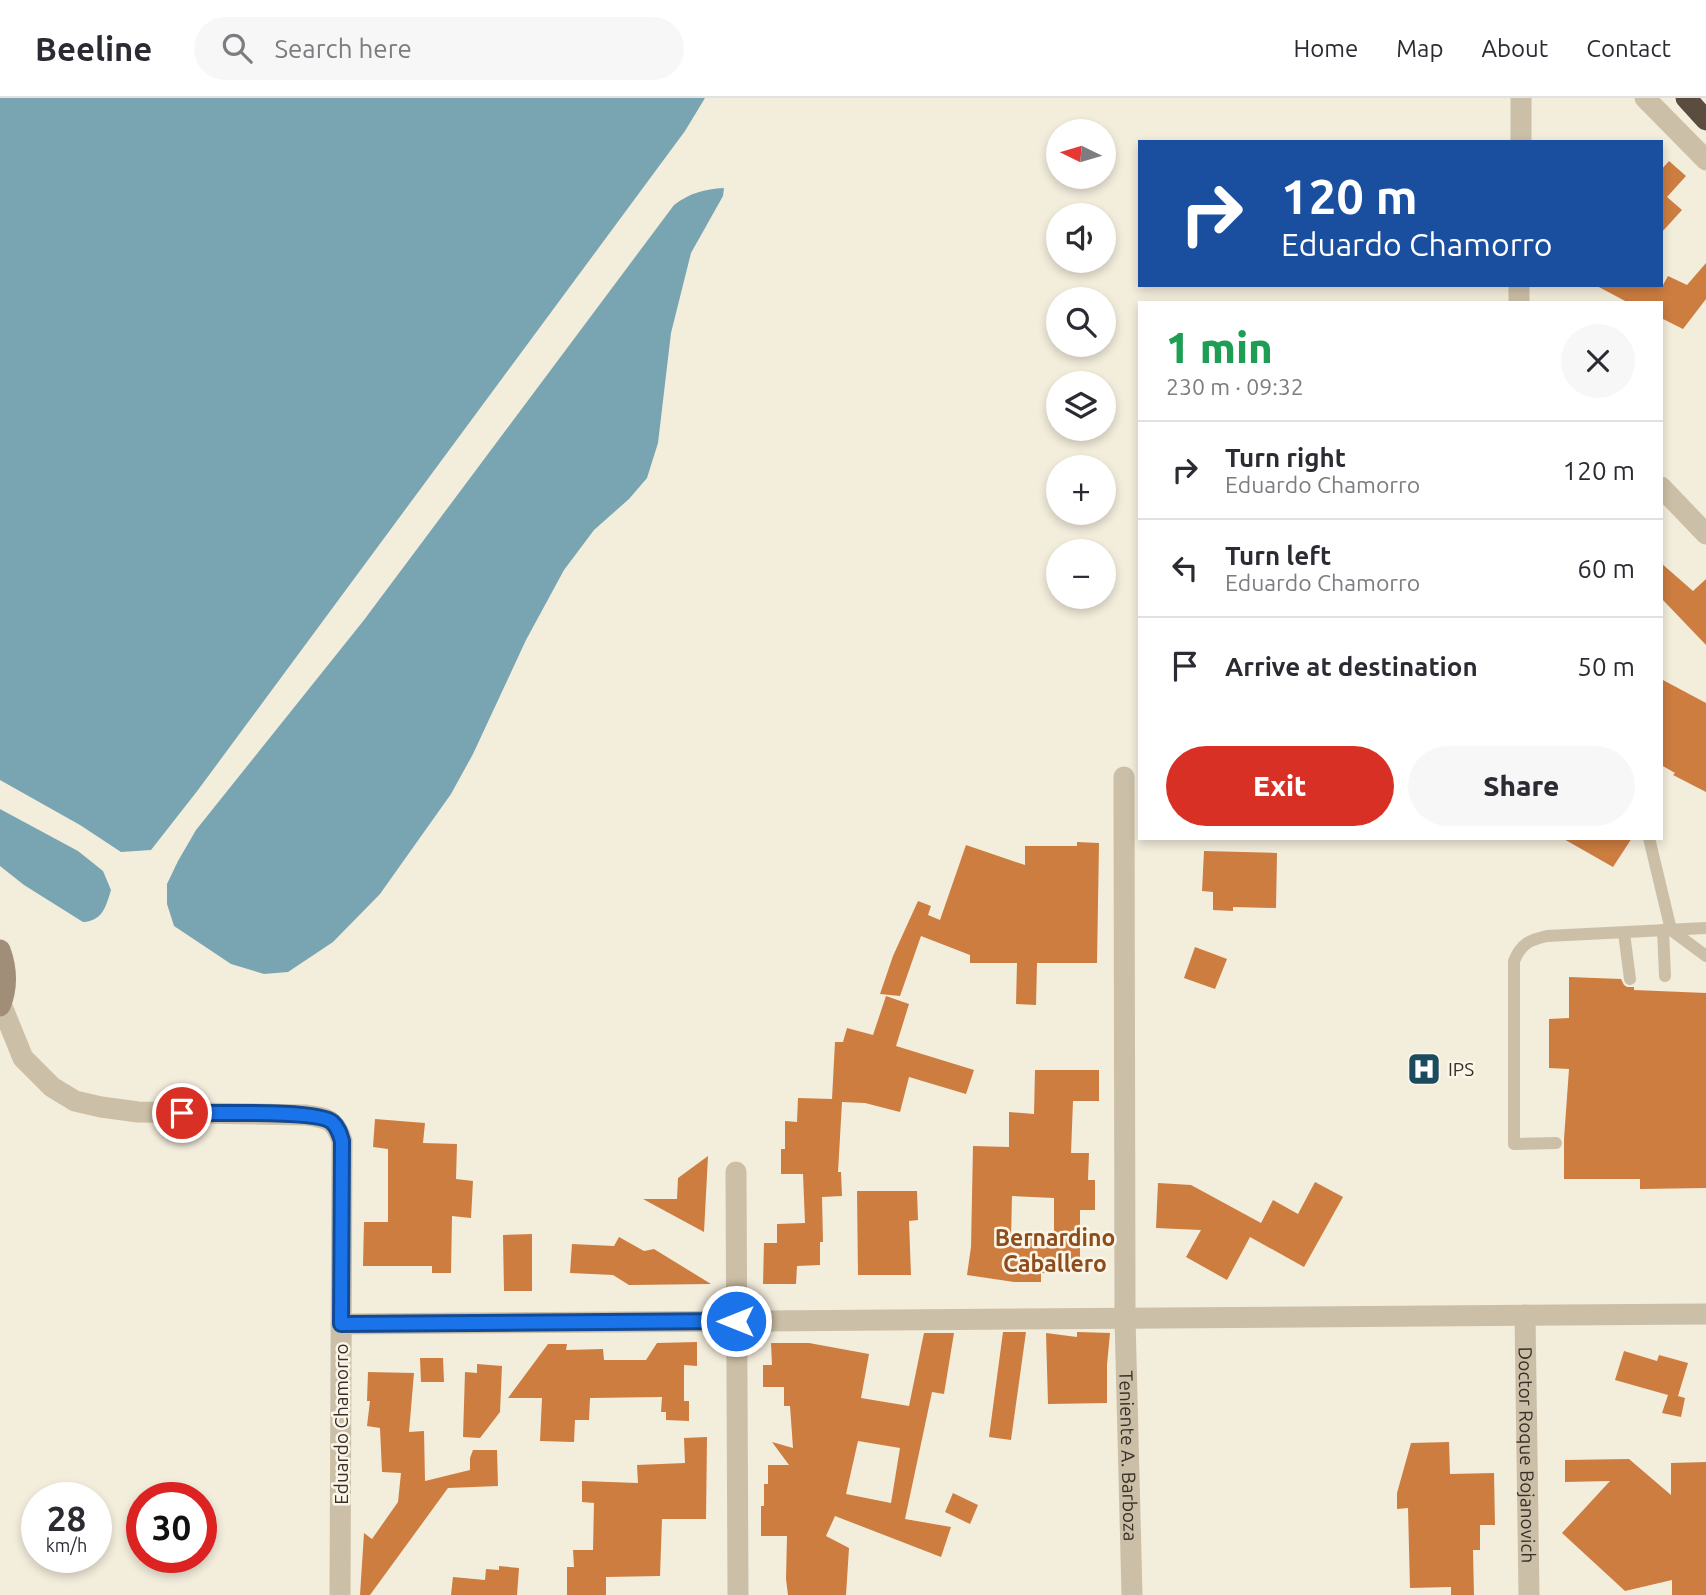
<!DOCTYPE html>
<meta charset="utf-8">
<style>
:root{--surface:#fff;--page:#f7f7f7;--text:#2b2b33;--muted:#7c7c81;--line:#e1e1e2;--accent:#d93025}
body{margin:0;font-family:Ubuntu,sans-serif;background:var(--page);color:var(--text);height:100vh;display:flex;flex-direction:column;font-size:26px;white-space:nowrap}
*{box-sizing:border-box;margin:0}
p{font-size:23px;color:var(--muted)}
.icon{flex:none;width:38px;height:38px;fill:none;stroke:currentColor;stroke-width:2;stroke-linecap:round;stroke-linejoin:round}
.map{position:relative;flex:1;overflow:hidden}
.side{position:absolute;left:1138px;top:203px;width:525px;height:539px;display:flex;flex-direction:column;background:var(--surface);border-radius:0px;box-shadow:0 4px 10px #0003}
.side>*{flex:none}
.guide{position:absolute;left:1138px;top:42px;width:525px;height:147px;border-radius:0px;box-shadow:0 4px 10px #0003;background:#1a4fa0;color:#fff;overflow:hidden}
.needle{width:46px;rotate:275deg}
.fabs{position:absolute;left:1046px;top:21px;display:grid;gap:14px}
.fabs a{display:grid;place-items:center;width:70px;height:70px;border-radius:50%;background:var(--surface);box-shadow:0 4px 10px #0003;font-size:35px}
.speed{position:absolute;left:21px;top:1384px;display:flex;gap:14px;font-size:35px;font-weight:700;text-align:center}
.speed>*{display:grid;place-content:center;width:91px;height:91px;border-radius:50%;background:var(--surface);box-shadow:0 4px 10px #0003;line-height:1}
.speed small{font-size:18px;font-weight:400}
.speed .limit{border:10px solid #d22;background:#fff;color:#111}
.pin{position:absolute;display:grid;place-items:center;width:60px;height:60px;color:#fff;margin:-30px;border:4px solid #fff;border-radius:50%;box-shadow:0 2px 7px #0007}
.me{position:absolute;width:77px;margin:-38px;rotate:270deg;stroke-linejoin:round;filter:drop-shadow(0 0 5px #0008)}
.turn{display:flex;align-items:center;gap:24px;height:147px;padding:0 28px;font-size:32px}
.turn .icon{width:91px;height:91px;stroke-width:2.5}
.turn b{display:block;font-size:49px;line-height:60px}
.round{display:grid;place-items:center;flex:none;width:74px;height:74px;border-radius:37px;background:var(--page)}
.head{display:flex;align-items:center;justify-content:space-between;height:119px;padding:0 28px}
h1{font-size:42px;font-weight:800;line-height:52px;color:#1e9e55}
.action{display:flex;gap:14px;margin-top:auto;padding:14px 28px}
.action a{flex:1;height:80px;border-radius:42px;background:var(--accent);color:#fff;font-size:28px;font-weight:800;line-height:80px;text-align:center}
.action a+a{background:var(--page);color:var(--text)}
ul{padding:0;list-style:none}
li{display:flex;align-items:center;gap:21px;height:98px;padding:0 28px;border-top:2px solid var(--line)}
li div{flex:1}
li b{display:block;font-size:26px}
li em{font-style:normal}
header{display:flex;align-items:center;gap:42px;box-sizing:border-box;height:98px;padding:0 35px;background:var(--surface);border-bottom:2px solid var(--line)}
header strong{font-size:33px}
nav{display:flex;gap:38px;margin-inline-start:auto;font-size:24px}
.search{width:490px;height:63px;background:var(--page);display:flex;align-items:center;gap:18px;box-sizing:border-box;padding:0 24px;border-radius:38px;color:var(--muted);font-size:26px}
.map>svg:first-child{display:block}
.water{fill:#79a5b2}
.building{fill:#cd7d40;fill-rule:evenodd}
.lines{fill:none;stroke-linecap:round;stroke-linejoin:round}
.lane{stroke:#ccbfa7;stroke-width:12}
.street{stroke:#ccbfa7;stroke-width:21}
.secondary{stroke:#a08e78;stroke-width:21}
.highway{stroke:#5a4c3e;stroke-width:21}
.route-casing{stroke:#114b97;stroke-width:18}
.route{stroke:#1a73e8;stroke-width:12}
.labels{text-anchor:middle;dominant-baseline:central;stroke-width:5;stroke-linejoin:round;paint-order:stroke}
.poi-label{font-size:19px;fill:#383028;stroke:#fbf6e8;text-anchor:start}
.street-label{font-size:19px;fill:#383028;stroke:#fbf6e8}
.quarter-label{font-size:23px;font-weight:bold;fill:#8c4c1c;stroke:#fbf6e8}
</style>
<header>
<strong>Beeline</strong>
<div class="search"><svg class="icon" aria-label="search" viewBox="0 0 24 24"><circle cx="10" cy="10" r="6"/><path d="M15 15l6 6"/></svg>Search here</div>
<nav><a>Home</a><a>Map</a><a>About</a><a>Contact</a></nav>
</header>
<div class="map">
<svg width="1706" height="1497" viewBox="0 0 1706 1497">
<rect width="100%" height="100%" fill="#f3eddc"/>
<g class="water">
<polygon points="0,0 705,0 685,33 198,692 151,752 121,754 80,727 0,682"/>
<path d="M724,90L723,98L691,155L671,235L658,345L647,380L629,401L594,432L564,472L526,542L473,656L451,696L380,796L333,844L288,874L264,876L231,866L174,828L167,806V786L178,763L196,732L364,522L674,107C690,95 704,91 724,90Z"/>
<path d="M0,711L78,753L103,773L111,792C106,808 103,823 83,824L24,787L0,768Z"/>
</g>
<g class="building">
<polygon points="1669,63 1686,78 1667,99 1682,112 1661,135 1661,72"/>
<polygon points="1706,165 1706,201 1683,231 1661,220 1661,205 1629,205 1595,187 1663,187 1668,178 1687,187"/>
<polygon points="1661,465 1693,493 1706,481 1706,547 1661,500"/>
<polygon points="1661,581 1706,605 1706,694 1673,677 1675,675 1661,667"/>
<polygon points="1562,740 1632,740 1613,769"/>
<polygon points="1077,744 1099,745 1097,865 1037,865 1036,907 1016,906 1017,865 970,865 970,857 921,838 900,898 880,896 893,858 918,803 931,808 928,817 940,822 966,747 1025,767 1025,748 1077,748"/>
<polygon points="1204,753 1277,755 1276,810 1233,809 1233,813 1213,812 1213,794 1202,793"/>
<polygon points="1195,849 1227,861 1215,891 1184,880"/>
<polygon points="1569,879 1621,881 1624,887 1627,889 1634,889 1634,892 1706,895 1706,1090 1640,1091 1640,1081 1564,1081 1564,1041 1569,971 1549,970 1549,921 1569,920"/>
<polygon points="886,898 909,906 896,948 974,972 966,996 909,979 900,1014 865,1005 842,1004 838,1074 841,1074 842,1098 822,1099 823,1144 820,1144 820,1167 797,1168 796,1186 763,1186 764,1145 777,1145 777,1126 805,1125 803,1076 781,1076 781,1051 785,1051 785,1023 797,1024 798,1000 832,1001 835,944 843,944 847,930 873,937"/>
<path d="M1035,972H1099V1003H1073L1071,1055H1089L1088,1082H1095V1112H1080V1173L1041,1175V1184H1014L967,1177L971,1149L973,1048L1009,1049V1014L1034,1016ZM1012,1098L1054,1100V1139H1011Z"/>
<polygon points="375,1021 425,1025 423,1045 457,1046 456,1081 473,1083 471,1120 452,1118 451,1175 432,1175 432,1168 363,1168 364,1124 388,1124 388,1051 373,1049"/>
<polygon points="708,1058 704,1134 643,1101 677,1101 678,1080"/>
<polygon points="1315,1084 1343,1099 1304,1169 1250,1139 1227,1182 1186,1159 1201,1132 1156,1130 1158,1085 1191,1087 1261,1125 1273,1102 1298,1116"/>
<polygon points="857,1093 917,1093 918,1122 909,1123 911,1177 858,1177"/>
<polygon points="532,1136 532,1193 504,1193 503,1137"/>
<polygon points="619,1139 644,1153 654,1151 711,1186 629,1187 613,1177 570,1175 572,1146 614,1148"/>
<polygon points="1003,1234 1026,1234 1011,1342 989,1339"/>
<polygon points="1077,1234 1110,1235 1107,1267 1107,1305 1048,1306 1046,1235 1077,1239"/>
<path d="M924,1235H954L944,1296L932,1294L905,1421L951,1429L941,1459L835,1418L826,1438L849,1450L846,1497H788L786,1481L787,1438H761V1408H764V1386H768V1367H789L772,1344L793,1350L790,1308H784V1289H763V1267H772L771,1245H809L869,1256L861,1300L909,1308ZM858,1343L900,1350L891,1405L846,1396Z"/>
<polygon points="697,1244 697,1268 684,1267 684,1303 689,1303 689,1323 666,1322 666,1314 661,1314 662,1299 590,1300 589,1322 575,1322 574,1344 540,1343 542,1300 508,1300 548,1246 567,1246 566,1252 603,1251 604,1262 646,1262 657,1245"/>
<polygon points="1624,1253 1657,1263 1659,1257 1688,1265 1678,1298 1685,1300 1681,1319 1662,1315 1668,1297 1615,1282"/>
<polygon points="420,1260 443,1260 444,1284 421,1284"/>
<polygon points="477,1266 502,1268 500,1314 480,1340 463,1339 465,1274 477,1275"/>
<polygon points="368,1274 414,1275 409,1334 424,1333 425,1383 470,1372 470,1360 473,1352 497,1352 498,1388 448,1390 370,1497 360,1497 364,1435 372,1441 398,1404 401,1375 382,1374 380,1330 367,1328 370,1303 367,1303"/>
<polygon points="707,1339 706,1421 662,1421 660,1478 606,1479 606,1497 567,1497 567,1469 574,1469 573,1452 593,1452 594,1405 582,1404 582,1383 638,1385 637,1367 685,1365 684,1340"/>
<polygon points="1449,1344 1450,1376 1494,1375 1495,1427 1480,1427 1480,1452 1473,1452 1474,1497 1451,1497 1451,1489 1410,1490 1408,1410 1397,1411 1397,1395 1411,1345"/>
<polygon points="1629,1361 1671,1397 1671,1365 1706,1364 1706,1497 1672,1497 1672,1482 1625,1493 1562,1435 1610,1383 1565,1384 1565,1362"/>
<polygon points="953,1395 978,1407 970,1426 945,1414"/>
<polygon points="499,1468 519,1470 517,1497 451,1497 453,1479 485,1482 486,1471 499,1472"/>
</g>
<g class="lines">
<g class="lane">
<polyline points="1649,740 1671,832 1706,858"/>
<polyline points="1663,832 1665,878"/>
<polyline points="1624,835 1630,881"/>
<path d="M1556,1045L1514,1046V863C1521,846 1529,842 1547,838L1706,830"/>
</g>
<g class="street">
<polyline points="1645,0 1706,62"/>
<polyline points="1521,44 1521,0"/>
<polyline points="1519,205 1519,187"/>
<polyline points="1661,389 1706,436"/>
<path id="s1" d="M1124,679L1125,1220L1132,1497"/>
<path d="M1,906L23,960L52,989L75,1003L101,1009L138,1014L306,1017C327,1020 335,1021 342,1043L340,1497"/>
<polyline points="736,1074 738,1497"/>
<path id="s2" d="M1525,1217L1529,1497"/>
<polyline points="341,1226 1706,1216"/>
</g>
<path class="secondary" d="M0,852C7,871 8,889 0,908"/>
<polyline class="highway" points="1686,0 1706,22"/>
</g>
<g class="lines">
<defs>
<path id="route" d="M182,1015C208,1016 318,1011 332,1024C338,1029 340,1036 342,1043L341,1226L736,1223"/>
</defs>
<use href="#route" class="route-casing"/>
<use href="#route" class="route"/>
</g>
<defs>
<symbol id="hospital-square" viewBox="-11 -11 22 22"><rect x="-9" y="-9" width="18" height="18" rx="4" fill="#1b4b5c" stroke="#fbf6e8"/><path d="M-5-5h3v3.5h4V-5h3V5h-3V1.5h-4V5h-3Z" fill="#fff"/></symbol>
</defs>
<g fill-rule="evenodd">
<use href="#hospital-square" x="1405" y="952" width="38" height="38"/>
</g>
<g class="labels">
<g class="poi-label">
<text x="1448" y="971">IPS</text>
</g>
<g class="street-label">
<text transform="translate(341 1326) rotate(-90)">Eduardo Chamorro</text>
<text stroke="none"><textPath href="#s2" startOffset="140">Doctor Roque Bojanovich</textPath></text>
<text stroke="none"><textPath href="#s1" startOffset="679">Teniente A. Barboza</textPath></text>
</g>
<g class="quarter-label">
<text x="1055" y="1139">Bernardino<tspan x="1055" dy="26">Caballero</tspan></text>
</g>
</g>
</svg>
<div class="fabs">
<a><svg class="needle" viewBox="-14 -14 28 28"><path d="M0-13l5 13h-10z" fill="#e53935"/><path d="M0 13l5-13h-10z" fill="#7c7c81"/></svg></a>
<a><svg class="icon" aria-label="sound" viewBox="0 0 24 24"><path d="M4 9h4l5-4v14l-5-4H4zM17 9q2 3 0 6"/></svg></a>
<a><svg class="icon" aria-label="search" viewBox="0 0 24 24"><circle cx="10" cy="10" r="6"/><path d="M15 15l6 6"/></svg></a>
<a><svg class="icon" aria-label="layers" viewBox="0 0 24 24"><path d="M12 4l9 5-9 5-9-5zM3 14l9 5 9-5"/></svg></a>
<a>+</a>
<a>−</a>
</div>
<div class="speed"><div>28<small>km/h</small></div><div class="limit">30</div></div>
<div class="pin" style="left:182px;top:1015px;background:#d93025"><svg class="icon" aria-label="arrive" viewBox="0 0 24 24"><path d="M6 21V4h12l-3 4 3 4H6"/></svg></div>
<svg class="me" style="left:736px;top:1223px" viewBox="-20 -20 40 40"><circle r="17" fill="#1a73e8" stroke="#fff" stroke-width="3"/><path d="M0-11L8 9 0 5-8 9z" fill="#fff"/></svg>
<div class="guide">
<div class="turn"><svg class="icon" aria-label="right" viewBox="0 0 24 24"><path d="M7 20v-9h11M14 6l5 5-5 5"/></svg><div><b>120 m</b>Eduardo Chamorro</div></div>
</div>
<section class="side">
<div class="head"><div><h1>1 min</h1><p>230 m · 09:32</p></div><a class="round"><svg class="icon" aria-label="close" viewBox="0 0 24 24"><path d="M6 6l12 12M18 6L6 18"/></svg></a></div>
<ul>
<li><svg class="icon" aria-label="right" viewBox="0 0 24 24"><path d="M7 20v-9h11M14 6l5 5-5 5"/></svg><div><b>Turn right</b><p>Eduardo Chamorro</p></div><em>120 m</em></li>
<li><svg class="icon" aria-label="left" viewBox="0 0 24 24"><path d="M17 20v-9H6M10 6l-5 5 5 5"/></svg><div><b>Turn left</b><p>Eduardo Chamorro</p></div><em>60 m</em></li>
<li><svg class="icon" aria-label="arrive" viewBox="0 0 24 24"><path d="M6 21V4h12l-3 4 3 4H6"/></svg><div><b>Arrive at destination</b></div><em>50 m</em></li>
</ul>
<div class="action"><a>Exit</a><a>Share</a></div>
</section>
</div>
